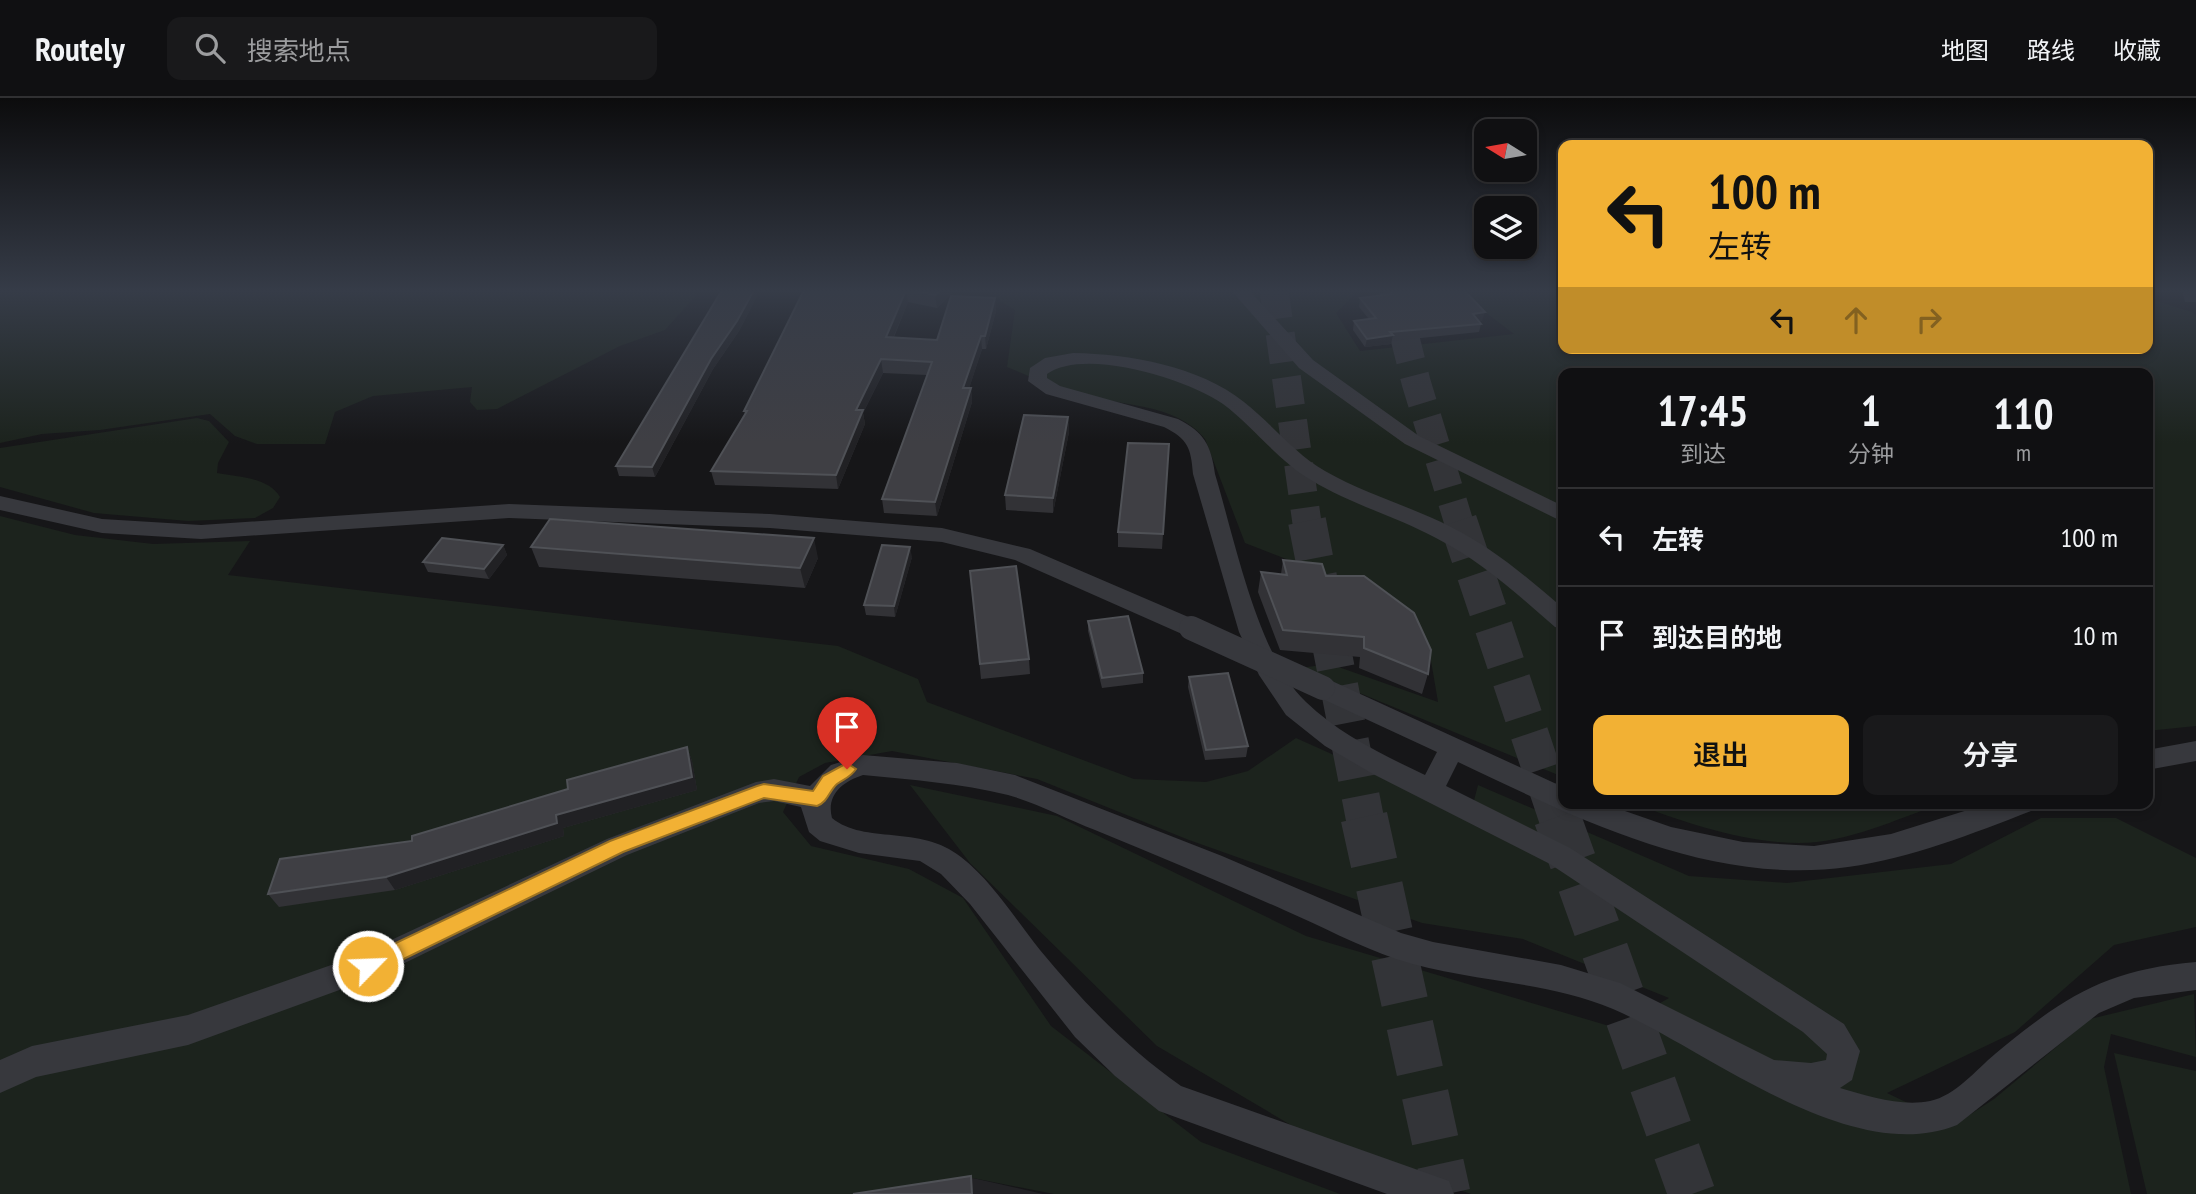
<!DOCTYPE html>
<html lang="zh">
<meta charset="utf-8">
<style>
:root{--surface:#101012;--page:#19191b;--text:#f1f3f6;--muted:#9c9d9f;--line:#303032;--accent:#f2b134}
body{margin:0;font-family:"PT Sans Narrow","Noto Sans SC",sans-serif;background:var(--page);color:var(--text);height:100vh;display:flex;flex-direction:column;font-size:26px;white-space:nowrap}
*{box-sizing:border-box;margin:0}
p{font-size:23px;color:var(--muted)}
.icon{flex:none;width:38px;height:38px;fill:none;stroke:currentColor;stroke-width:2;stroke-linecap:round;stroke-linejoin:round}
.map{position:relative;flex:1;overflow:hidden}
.side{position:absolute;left:1558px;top:270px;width:595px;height:441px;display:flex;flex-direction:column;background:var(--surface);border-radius:14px;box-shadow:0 4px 10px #0003,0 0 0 2px var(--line)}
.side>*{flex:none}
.top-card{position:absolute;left:1558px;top:42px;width:595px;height:214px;border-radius:14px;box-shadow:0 4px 10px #0003,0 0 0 2px var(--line);background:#f2b134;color:#111;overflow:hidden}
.needle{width:46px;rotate:281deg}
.controls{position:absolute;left:1474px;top:21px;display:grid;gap:14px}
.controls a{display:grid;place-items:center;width:63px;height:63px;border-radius:14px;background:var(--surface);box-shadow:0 4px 10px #0003,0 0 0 2px var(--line);font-size:35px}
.pin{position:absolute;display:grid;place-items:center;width:60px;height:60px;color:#fff;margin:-72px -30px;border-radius:50% 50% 50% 0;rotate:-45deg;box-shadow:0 0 7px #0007}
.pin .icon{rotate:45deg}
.me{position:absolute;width:77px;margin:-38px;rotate:66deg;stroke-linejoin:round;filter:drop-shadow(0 0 5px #0008)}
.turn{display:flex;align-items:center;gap:24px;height:147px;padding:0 35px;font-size:32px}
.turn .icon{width:91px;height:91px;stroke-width:2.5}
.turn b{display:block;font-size:49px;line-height:60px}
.lanes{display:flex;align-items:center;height:66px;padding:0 35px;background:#0003;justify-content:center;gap:35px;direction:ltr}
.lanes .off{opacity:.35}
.eta{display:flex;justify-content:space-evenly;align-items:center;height:119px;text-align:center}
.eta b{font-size:42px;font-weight:600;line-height:49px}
.action{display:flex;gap:14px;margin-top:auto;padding:14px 35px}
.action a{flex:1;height:80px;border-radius:14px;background:var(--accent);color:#111;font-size:28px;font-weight:600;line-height:80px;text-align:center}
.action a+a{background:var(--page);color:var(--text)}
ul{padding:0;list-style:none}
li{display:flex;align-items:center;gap:21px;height:98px;padding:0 35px;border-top:2px solid var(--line)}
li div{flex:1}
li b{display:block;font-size:26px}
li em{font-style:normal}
header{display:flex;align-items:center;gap:42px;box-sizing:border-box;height:98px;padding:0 35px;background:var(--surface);border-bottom:2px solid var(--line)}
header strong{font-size:33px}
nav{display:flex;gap:38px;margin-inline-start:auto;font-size:24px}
.search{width:490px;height:63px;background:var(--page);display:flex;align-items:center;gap:18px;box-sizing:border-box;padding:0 24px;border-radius:14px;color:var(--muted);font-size:26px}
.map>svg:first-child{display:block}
.built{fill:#222225}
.green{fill:#1c231d}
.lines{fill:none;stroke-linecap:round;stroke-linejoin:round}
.primary-tunnel-far2{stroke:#333438;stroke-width:29;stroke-dasharray:29 15;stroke-linecap:butt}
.primary-tunnel-far1{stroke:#333438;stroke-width:38;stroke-dasharray:38 18;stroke-linecap:butt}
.primary-tunnel{stroke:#333438;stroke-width:47;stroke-dasharray:47 24;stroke-linecap:butt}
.street{fill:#37383d;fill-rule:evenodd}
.street-bridge{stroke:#37383d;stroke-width:24}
.wall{fill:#323236}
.shaded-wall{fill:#212124}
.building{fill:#3f3f44;stroke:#4f5156;stroke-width:2}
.route{fill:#f2b134;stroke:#9d7322;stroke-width:2}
</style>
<header>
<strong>Routely</strong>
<div class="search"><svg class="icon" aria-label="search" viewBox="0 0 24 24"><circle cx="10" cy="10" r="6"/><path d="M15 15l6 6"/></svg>搜索地点</div>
<nav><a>地图</a><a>路线</a><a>收藏</a></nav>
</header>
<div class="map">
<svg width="2196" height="1096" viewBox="0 0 2196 1096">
<rect width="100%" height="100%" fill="#161618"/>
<polygon class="built" points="973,1080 1043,1096 867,1096"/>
<g class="green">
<polygon points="0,192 701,192 665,232 620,248 497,311 477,312 470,304 472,289 373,298 335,314 325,346 257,346 235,338 210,316 100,332 42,336 0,345"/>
<path d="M983,192H1359L1336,215L1360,253L1514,236L1456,192H1563V250H2147V200L2192,214L2196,218V628L2147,633V275H1563V679L1299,570L1330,566L1438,604L1430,557L1403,515L1338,481L1245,445L1205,341C1176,304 1116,308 1074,295C1051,288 1029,278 1007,269L1015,212Z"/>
<path d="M197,320L209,323L229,344L218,365L217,375C238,379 268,379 280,399L273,410L255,420L188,423L94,415L0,389V350Z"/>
<polygon points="0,418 75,437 153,446 250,443 228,477 838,548 918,581 927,604 1134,681 1206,684 1248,673 1296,640 1470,718 1478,687 1689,778 1787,785 1951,766 2041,720 2116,720 2196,760 2196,829 2114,847 2015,934 1887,995 1954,1027 1994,1001 2090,921 2194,896 2196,959 2111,936 2104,969 2131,1096 1471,1096 1318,1043 1157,948 970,765 910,687 1057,718 1306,838 1616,930 1669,900 1523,841 1422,825 1189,742 1037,681 892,653 825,665 799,679 783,714 811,748 909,771 963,800 1051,928 1201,1044 1340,1096 1054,1096 973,1080 867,1096 0,1096"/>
<path d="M1632,705H1943C1897,721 1847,745 1799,745C1743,745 1684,724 1632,705Z"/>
<polygon points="2114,955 2196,973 2196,1096 2147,1096"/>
</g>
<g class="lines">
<g class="primary-tunnel-far2">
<polyline points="1274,192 1307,425"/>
<polyline points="1393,192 1416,284 1459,425"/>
</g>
<g class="primary-tunnel-far1">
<polyline points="1307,423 1365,721"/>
<polyline points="1458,423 1558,721"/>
</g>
<g class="primary-tunnel">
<polyline points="1364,719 1447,1096"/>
<polyline points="1557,719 1692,1096"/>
</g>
<g class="street">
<polygon points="1231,192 1249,192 1313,262 1419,338 1563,408 1563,424 1405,346 1299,270"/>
<polygon points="2182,192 2196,192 2196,204 2185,204"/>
<path d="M1073,255C1130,256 1199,268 1244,304C1272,326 1294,355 1325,373C1365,396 1410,408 1451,429C1493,450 1528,480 1563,510V531L1555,529C1517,496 1481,463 1436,440C1395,418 1350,406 1311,382C1277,362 1254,329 1223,306C1187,281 1085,249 1047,276V280L1060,288L1178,321C1204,334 1211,347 1215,376C1234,439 1258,559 1306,604C1339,636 1383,657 1425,677L1437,654L1314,597L1310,590L1314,583L1323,581L1332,583L1563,689V705H1602L1671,729L1743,744L1814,748L1891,736L1990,705H2035L2031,713C1972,736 1911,760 1848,769C1711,788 1578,721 1458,664L1446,688L1570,750L1844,926L1860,953L1852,982L1840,990C1868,998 1901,1009 1930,1003C1955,998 1977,971 1995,956C2064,899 2104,872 2196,864V892L2134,900L2099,915L1957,1027C1850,1070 1708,952 1613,911C1544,882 1466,884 1396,861C1358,848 1321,828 1284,812C1221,784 1158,758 1095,732C1067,721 1037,705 1008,697C960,685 912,682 863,677C842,684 826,697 832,720C865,747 920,726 961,759C993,784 1015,821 1040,852C1082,903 1127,950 1181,988L1449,1083L1454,1096H1387L1159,1013L1115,978L1075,939L970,806L941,776L920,763L859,755L820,743L809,734L801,709L774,703L759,705L627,757L378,878L188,947L36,979L0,995V962L32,948L188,917L357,858L607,741L756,684L774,681L810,688L831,667L863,657L957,665L1015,677L1222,758L1401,835L1433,844L1561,867L1620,885L1774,962L1811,965L1826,962L1827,956L1803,934L1550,766L1373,676L1325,648L1286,617L1259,577L1239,534L1193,376C1191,350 1188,341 1164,329L1046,296L1028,283L1030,270L1045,260Z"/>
<polygon points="0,398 102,421 201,427 509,406 770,416 942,430 1030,451 1200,524 1203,530 1200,536 1191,538 1182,536 1015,462 942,444 770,430 509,420 201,441 102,435 0,412"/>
<polygon points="2196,643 2196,663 2147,672 2147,652"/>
</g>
<polyline class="street-bridge" points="1191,530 1323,590"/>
</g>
<g class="wall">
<polygon points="804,192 955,192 937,210 908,204 894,239 937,242 995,200 996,213 986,251 982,251 969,290 971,290 972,304 937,418 884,415 882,401 927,277 883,275 863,315 865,326 838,391 715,387 711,373 745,316 744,313"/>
<polygon points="1381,192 1464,192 1482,223 1479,223 1481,226 1479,234 1392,243 1391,246 1365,249 1353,232 1354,223 1369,221 1359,209 1360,200 1385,197"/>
<polygon points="757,198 739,233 713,271 655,379 619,378 616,368"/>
<polygon points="1068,319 1069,334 1053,415 1006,412 1005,397"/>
<polygon points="1169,346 1162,451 1118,449 1118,434"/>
<polygon points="503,447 507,457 489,481 428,474 423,464"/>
<polygon points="531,449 818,460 805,490 539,469"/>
<polygon points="912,459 895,519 866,517 864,507"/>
<polygon points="1283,462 1326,478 1428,576 1422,596 1359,570 1360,559 1280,552 1258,494 1261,474 1281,476"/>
<polygon points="970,473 1029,561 1030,576 981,581"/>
<polygon points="1088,523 1143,575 1143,585 1102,590 1088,533"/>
<polygon points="1189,579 1248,648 1246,659 1205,662 1188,589"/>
<polygon points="687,649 692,663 697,692 563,730 564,738 395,792 279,809 268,796"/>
</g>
<g class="shaded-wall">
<polygon points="754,192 756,192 757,198 739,233 713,271 655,379 652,369 711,261"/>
<polygon points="906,192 908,204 888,252 886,239"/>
<polygon points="940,192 955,192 937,210 935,197"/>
<polygon points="995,200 996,213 986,251 985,238"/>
<polygon points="1485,214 1482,223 1471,224 1473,216"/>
<polygon points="1393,237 1391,246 1365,249 1367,241"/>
<polygon points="981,238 982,251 965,303 963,290"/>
<polygon points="881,261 883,275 863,315 865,326 838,391 836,377 856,312"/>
<polygon points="971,290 972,304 937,418 935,404"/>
<polygon points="1068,319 1069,334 1053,415 1053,400"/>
<polygon points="814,440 818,460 805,490 800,470"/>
<polygon points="503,447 507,457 489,481 484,471"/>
<polygon points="910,449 912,459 895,519 894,508"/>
<polygon points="687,649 692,663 697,692 563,730 564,738 395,792 386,779 556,717"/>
</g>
<g class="building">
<polygon points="722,192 754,192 737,223 711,261 652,369 616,368"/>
<polygon points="804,192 906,192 886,239 937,242 951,198 995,200 985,238 981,238 963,290 971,290 935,404 882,401 932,264 881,261 856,312 863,312 836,377 711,373 747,313 744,313"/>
<polygon points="913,192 940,192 935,197"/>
<polygon points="1389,192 1464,192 1485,214 1473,216 1481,226 1390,234 1393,237 1367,241 1354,223 1376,220 1360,200 1392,196"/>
<polygon points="1024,317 1068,319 1053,400 1005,397"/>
<polygon points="1128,345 1169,346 1163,436 1118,434"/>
<polygon points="550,421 814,440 800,470 531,449"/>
<polygon points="442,440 503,447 484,471 423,464"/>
<polygon points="882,447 910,449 894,508 864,507"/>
<polygon points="1283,462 1322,466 1326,478 1364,478 1414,515 1431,552 1428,576 1364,550 1364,539 1283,532 1261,474 1287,477"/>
<polygon points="1016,468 1029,561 980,566 970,473"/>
<polygon points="1128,518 1143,575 1102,580 1088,523"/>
<polygon points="1228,575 1248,648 1206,652 1189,579"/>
<polygon points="687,649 692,679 556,717 557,725 386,779 268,796 280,761 412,743 412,738 568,691 567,682"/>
<polygon points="971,1078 972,1096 853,1096"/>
</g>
<linearGradient id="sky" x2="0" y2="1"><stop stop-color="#0c0c0d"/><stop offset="0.56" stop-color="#363c48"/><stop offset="1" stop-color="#363c48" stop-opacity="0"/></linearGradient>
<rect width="2196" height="345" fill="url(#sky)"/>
<path class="route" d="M847,665L856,671C851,679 844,681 837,686C829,693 828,704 817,708L764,700L623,754L375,875L368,877L360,875L357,868L360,862L610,743L757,688L764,686L813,693L823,678Z"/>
</svg>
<div class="controls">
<a><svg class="needle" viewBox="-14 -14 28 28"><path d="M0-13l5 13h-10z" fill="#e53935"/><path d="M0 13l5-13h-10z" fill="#9c9d9f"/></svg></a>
<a><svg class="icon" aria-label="layers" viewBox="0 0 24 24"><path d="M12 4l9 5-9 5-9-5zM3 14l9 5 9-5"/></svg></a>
</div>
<div class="pin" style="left:847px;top:671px;background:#d93025"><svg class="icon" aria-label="arrive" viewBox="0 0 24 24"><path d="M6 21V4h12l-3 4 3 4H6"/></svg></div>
<svg class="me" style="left:368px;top:868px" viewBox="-20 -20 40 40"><circle r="17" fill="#f2b134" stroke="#fff" stroke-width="3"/><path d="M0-11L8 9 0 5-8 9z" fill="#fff"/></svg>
<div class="top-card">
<div class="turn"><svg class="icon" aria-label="left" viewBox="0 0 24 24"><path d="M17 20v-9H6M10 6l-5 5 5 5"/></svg><div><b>100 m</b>左转</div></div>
<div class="lanes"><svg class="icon" aria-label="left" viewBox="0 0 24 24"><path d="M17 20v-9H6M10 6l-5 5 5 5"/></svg><svg class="icon off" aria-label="ahead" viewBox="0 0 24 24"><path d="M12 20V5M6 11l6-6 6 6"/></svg><svg class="icon off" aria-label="right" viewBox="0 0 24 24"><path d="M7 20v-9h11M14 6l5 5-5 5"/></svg></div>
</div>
<section class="side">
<div class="eta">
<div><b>17:45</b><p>到达</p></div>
<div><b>1</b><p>分钟</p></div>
<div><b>110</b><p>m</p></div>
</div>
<ul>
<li><svg class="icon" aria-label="left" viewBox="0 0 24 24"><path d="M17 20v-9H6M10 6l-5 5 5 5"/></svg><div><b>左转</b></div><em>100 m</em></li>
<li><svg class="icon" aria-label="arrive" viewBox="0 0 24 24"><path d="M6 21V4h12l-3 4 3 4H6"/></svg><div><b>到达目的地</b></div><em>10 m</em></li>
</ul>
<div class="action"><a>退出</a><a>分享</a></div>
</section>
</div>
